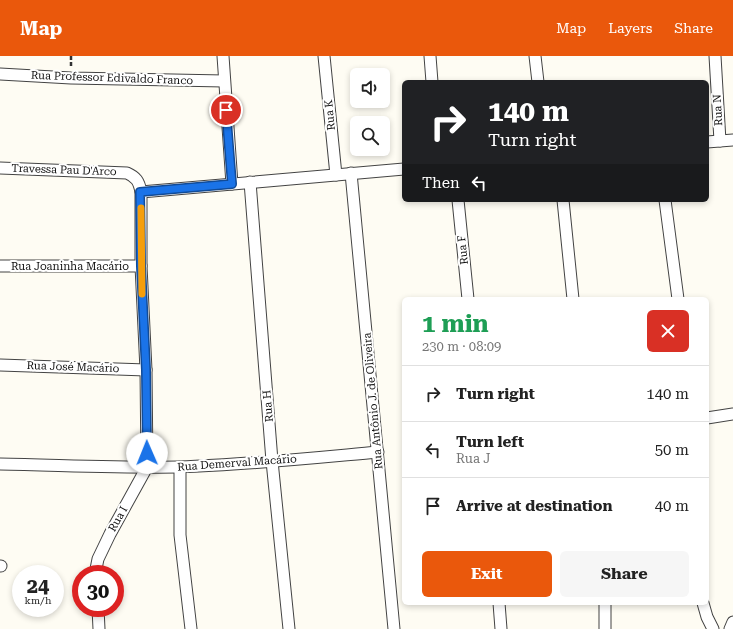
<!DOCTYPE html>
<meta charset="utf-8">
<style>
:root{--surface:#fff;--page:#f6f6f6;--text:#222;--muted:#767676;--line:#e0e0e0;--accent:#ea580c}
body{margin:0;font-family:"Roboto Serif",serif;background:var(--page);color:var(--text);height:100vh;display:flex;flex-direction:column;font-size:15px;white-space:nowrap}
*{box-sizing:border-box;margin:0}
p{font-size:13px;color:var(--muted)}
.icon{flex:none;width:22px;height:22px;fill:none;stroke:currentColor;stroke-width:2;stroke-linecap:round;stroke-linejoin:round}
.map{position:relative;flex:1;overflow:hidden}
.panel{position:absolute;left:402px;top:241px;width:307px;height:308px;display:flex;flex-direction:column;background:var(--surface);border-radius:6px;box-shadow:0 2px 6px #0003}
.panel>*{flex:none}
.top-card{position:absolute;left:402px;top:24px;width:307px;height:122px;border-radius:6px;box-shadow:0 2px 6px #0003;background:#202124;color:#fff;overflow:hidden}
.buttons{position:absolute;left:350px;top:12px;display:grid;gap:8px}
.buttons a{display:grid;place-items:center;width:40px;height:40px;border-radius:6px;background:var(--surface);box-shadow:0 2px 6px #0003;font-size:20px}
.speed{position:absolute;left:12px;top:509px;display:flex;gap:8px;font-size:20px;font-weight:700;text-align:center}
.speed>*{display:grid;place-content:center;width:52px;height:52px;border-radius:50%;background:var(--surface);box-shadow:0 2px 6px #0003;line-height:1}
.speed small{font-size:10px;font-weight:400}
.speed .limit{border:6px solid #d22;background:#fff;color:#111}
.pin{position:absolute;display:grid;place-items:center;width:34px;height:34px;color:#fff;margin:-17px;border:2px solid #fff;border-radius:50%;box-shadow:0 1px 4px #0007}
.me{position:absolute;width:44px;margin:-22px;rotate:359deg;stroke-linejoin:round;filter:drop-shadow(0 0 3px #0008)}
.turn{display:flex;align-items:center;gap:14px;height:84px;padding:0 20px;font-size:18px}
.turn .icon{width:52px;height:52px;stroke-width:2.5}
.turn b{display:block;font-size:28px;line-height:34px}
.then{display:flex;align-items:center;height:38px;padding:0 20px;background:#0003;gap:8px;font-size:15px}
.round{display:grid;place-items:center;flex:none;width:42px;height:42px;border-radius:6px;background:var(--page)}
.head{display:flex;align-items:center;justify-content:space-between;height:68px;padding:0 20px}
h1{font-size:24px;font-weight:700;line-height:30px;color:#1e9e55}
.cta{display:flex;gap:8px;margin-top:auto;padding:8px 20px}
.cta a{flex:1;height:46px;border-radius:6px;background:var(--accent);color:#fff;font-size:16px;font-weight:700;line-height:46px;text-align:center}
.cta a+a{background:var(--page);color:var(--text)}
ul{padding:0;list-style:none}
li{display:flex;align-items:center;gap:12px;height:56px;padding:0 20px;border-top:1px solid var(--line)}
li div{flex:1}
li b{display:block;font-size:15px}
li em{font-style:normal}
header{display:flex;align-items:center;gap:24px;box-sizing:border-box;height:56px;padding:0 20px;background:var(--accent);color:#fff}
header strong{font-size:19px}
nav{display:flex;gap:22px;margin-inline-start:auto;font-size:14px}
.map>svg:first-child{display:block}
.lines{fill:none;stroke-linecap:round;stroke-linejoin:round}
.minor-casing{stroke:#434343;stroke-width:13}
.path{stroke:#323232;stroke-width:2.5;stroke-dasharray:4 2;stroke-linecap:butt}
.minor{stroke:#fff;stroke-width:11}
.route-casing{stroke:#114b97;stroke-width:10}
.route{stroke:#1a73e8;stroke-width:7}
.slow{stroke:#f59e0b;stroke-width:7}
.labels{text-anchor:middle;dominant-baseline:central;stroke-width:4;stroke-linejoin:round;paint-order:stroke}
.street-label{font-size:11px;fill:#101010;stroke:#fff}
</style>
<header>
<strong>Map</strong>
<nav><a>Map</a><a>Layers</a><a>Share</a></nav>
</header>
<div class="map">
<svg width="733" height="573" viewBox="0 0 733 573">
<rect width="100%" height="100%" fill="#fefcf3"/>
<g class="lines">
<defs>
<g id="minor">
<polyline points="223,0 232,128"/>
<polyline points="324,0 336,119"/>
<polyline points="430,0 432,26"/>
<polyline points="535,0 538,26"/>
<polyline points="715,0 720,85"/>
<polyline points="0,18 71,22 224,25"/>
<polyline points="707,86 733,84"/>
<path d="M0,112L127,117C136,121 139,125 141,136V210L146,314L147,411L110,478L98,503L95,518"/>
<polyline points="351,117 394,573"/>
<polyline points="250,126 272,405 289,573"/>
<polyline points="141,136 404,113"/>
<polyline points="458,144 468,243"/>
<polyline points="563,144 573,243"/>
<polyline points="665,144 678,243"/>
<polyline points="0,210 141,210"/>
<polyline points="0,309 146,314"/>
<polyline points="707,362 733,358"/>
<path d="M0,408C59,409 119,412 179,411C245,409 312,402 378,396"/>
<polyline points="180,411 180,479 191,573"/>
<polyline points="0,510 1,510"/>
<polyline points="499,547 501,573"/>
<polyline points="703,547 707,561 713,573"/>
<polyline points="98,552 99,573"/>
<polyline points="605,573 605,547"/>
<polyline points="730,573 733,566"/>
</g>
</defs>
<use href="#minor" class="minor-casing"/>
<polyline class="path" points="71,0 71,12"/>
<use href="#minor" class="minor"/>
</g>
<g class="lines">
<defs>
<polyline id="route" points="147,397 146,314 141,210 140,136 232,128 226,54"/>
</defs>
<use href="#route" class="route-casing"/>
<use href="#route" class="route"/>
<polyline class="slow" points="141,152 142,238"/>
</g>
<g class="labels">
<g class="street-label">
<text transform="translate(112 22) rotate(2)">Rua Professor Edivaldo Franco</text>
<text transform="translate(718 54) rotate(-93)">Rua N</text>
<text transform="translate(330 59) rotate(-96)">Rua K</text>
<text transform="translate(64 114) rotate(2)">Travessa Pau D'Arco</text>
<text transform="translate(463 194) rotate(-96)">Rua F</text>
<text x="70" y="210">Rua Joaninha Macário</text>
<text transform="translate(73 311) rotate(2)">Rua José Macário</text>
<text transform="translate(373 345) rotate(-95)">Rua Antônio J. de Oliveira</text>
<text transform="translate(268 350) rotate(-95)">Rua H</text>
<text transform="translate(237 407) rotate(-4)">Rua Demerval Macário</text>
<text transform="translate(118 463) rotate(-61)">Rua I</text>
</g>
</g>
</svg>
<div class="buttons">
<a><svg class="icon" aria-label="sound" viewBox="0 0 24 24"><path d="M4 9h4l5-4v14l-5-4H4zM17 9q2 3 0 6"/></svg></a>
<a><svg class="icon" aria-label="search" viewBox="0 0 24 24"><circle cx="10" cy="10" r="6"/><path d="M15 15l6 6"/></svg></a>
</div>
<div class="speed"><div>24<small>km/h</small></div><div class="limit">30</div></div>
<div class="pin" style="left:226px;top:54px;background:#d93025"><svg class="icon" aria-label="arrive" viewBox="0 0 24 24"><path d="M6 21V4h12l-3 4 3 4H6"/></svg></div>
<svg class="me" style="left:147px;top:397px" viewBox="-20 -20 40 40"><circle r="19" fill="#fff"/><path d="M0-13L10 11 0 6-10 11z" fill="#1a73e8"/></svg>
<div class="top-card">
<div class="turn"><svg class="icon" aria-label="right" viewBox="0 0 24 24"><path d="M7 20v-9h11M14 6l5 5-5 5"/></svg><div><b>140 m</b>Turn right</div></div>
<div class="then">Then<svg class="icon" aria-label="left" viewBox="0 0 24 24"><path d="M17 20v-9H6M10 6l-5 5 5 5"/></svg></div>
</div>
<section class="panel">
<div class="head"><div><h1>1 min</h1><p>230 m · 08:09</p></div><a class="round" style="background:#d93025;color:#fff"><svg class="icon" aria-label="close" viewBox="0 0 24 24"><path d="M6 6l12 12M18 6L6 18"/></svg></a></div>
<ul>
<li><svg class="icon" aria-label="right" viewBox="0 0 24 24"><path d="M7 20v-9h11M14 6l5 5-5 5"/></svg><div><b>Turn right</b></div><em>140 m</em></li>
<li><svg class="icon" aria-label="left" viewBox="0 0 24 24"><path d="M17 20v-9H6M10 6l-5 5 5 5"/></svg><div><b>Turn left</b><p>Rua J</p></div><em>50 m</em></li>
<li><svg class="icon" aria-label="arrive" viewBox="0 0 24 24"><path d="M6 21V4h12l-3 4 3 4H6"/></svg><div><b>Arrive at destination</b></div><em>40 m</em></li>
</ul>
<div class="cta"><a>Exit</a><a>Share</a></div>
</section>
</div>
